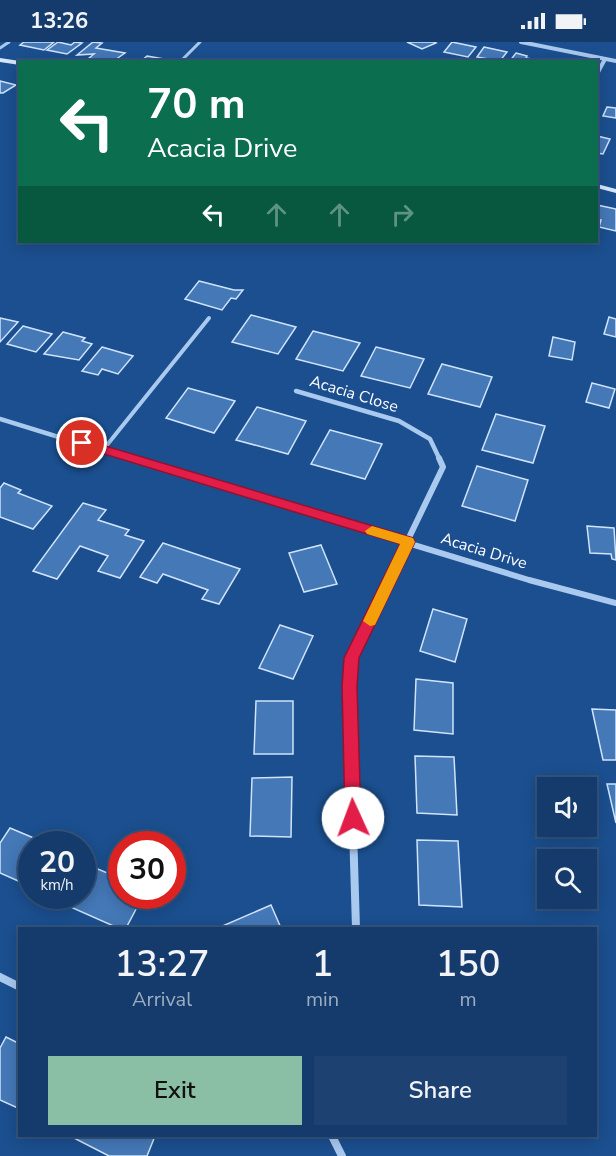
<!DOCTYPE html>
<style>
:root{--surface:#143b6b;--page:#1d4271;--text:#f1f3f6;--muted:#9dadc1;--line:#33557e;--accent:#8abfa5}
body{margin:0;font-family:"Nunito Sans",sans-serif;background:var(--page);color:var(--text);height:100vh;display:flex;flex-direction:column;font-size:22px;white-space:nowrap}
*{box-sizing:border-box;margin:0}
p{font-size:20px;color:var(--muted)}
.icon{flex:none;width:33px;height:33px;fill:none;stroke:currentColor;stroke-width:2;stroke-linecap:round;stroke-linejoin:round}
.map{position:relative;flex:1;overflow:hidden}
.sheet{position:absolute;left:18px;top:885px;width:579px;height:210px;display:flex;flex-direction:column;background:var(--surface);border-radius:0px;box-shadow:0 3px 15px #0003,0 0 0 2px var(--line)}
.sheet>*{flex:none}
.hud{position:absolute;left:18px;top:18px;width:580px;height:183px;border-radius:0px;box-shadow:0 3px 15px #0003,0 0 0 2px var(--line);background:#0b6e4f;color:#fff;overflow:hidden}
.tools{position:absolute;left:537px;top:735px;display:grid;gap:12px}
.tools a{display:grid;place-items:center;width:60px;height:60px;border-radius:0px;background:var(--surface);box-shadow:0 3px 15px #0003,0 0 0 2px var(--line);font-size:30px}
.speed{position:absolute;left:18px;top:789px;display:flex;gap:12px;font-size:30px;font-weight:700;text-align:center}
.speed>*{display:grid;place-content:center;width:78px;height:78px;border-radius:50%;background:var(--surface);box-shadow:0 3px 15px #0003,0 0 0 2px var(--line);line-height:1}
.speed small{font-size:15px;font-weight:400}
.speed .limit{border:9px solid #d22;background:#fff;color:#111}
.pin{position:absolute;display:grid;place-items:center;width:51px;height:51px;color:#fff;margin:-26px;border:3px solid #fff;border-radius:50%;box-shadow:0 2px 6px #0007}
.me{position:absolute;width:66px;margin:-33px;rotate:358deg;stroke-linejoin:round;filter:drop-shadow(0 0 4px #0008)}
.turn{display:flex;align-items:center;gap:21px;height:126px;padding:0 30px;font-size:27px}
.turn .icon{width:78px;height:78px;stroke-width:2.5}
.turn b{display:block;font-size:42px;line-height:51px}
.lanes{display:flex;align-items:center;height:57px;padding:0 30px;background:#0003;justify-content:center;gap:30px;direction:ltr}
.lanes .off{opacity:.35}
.eta{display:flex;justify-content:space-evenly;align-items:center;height:102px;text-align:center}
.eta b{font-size:36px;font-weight:600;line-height:42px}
.primary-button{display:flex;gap:12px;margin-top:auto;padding:12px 30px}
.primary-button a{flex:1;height:69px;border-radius:0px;background:var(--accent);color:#111;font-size:24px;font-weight:600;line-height:69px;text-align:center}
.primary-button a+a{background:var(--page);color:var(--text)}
.status{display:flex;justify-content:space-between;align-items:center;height:42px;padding:0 30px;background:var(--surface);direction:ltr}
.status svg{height:16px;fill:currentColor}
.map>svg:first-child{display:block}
.building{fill:#4478b7;stroke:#cfe3fa;stroke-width:1.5}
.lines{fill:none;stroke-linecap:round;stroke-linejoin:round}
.service-far1{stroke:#a9c9ee;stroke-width:3}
.service{stroke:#a9c9ee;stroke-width:4}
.minor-far3{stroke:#a9c9ee;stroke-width:4}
.minor-far2{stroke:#a9c9ee;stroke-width:4.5}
.minor-far1{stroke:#a9c9ee;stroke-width:6}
.minor{stroke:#a9c9ee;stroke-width:8}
.secondary{fill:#d6e6fa;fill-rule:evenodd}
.route{fill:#e11d48;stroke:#92132f;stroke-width:1.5}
.slow{fill:#f59e0b}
.labels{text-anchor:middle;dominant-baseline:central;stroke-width:6;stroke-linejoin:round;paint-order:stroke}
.street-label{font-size:16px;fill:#fff;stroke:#1b4f8f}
</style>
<div class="status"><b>13:26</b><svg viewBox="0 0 49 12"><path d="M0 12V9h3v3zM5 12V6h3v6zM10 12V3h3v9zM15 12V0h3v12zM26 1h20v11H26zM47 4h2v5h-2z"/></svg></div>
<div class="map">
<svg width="616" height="1114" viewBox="0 0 616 1114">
<rect width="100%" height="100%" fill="#1b4f8f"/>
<g class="building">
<polygon points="24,0 54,0 44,8 20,3"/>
<polygon points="58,0 71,3 75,0 82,1 67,12 47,8"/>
<polygon points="93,0 102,1 96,6 125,11 112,20 89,16 94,12 77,13"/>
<polygon points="407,0 434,0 436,1 422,7"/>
<polygon points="452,0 476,5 468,15 444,10"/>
<polygon points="484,5 507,10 500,19 477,15"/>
<polygon points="516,11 527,14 526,16 538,18 509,20"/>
<polygon points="147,14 164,17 161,20 140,20"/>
<polygon points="0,39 16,43 3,51 0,51"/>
<polygon points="607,65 616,66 616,76 603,74"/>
<polygon points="597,94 610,97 603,112 597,111"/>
<polygon points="597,163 616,167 616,189 599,185 601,178 597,177"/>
<polygon points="199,239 234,248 243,248 236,257 231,256 222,268 185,257"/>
<polygon points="251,273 296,285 278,312 232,300"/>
<polygon points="609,275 616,277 616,295 604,292"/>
<polygon points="0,276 18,280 0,300"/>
<polygon points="23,284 52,292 36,310 7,302"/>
<polygon points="313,289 360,301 343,329 296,317"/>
<polygon points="63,290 85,296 82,299 92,302 79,318 44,312"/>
<polygon points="553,295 575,300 572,318 549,314"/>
<polygon points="102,305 133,314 118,332 102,327 98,333 82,329"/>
<polygon points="376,305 424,317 410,346 361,334"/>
<polygon points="442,322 492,335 480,365 428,352"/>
<polygon points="592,341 615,347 609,366 586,360"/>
<polygon points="188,346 235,359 214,391 166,376"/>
<polygon points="257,365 306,379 288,412 236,398"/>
<polygon points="496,372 545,384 533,421 482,408"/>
<polygon points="330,388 382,402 365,437 311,422"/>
<polygon points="477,424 528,438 515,479 462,464"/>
<polygon points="4,441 21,448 18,451 52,464 33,487 0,475 0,446"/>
<polygon points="83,461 106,468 98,478 129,488 125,493 144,499 120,536 98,529 108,514 80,504 57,537 33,529"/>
<polygon points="587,484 614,486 616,518 612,517 611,512 590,511"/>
<polygon points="163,501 240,527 219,562 202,557 208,548 163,532 157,541 140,535"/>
<polygon points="321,503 337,542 304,550 289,511"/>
<polygon points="433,567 467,577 455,620 420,609"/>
<polygon points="280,583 313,594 293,637 259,626"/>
<polygon points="416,637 453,641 453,692 414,688"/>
<polygon points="256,659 293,659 293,712 254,712"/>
<polygon points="592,667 616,668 616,718 603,718"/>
<polygon points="415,714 454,715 457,773 417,771"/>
<polygon points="292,735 291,795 250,794 252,736"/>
<polygon points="607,742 616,742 616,781"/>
<polygon points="10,786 48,802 32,802 32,845 0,831 0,801"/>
<polygon points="417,798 458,799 462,865 419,863"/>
<polygon points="88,823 122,837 122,854 143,854 126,886 118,886 66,863 72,854 82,854 82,834"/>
<polygon points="271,863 281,886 218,886"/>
<polygon points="6,995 20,1002 20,1067 0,1058 0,1006"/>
<polygon points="73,1094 155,1094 147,1114 109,1114 72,1095"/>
</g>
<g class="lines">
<g class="service-far1">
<polyline points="0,6 9,0"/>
<polyline points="180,20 200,0"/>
</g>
<polyline class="service" points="103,408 209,276"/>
<g class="minor-far3">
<polyline points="521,0 616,19"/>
<polyline points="597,32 605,17"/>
</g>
<g class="minor-far2">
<polyline points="296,349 399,379 430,397 440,418"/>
<polyline points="0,377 133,418"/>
</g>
<g class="minor-far1">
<polyline points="128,416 529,538 616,561"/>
<polyline points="351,722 351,616 443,425 439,416"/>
</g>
<g class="minor">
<polyline points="351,720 356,886"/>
<polyline points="0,935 20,945"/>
<polyline points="332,1094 342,1114"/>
</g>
<g class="secondary">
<polygon points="0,16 20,19 22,20 20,20 20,23 0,20"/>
<polygon points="597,142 616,147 616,151 597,146"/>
</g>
</g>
<polygon class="route" points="82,397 413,496 415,500 359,616 357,644 361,776 359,782 353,784 347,782 345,776 342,644 344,616 400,502 78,404 78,398"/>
<polygon class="slow" points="372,484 413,496 415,500 375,583 370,584 363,579 400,502 367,492 365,489"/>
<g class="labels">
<g class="street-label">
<text transform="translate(354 352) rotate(17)">Acacia Close</text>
<text transform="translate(484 509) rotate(17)">Acacia Drive</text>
</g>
</g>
</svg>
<div class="tools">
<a><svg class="icon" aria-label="sound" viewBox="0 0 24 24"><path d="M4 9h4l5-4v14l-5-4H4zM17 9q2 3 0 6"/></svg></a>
<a><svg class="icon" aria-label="search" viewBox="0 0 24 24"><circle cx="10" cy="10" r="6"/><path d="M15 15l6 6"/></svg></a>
</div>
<div class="speed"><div>20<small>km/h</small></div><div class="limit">30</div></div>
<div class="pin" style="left:82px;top:401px;background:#d93025"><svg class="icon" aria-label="arrive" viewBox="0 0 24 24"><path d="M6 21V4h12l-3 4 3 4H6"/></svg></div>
<svg class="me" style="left:353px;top:776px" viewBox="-20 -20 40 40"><circle r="19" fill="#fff"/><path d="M0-13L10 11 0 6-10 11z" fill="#e11d48"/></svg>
<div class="hud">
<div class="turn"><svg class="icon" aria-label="left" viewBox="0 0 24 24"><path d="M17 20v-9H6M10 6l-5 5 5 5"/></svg><div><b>70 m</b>Acacia Drive</div></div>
<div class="lanes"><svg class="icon" aria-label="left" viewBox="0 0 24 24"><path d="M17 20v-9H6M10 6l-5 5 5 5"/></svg><svg class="icon off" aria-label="ahead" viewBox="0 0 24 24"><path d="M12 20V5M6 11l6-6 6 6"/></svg><svg class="icon off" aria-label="ahead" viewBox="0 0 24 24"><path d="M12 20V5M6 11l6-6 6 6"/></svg><svg class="icon off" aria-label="right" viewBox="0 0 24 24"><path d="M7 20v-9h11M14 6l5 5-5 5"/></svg></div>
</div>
<section class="sheet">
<div class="eta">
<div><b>13:27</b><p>Arrival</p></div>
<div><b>1</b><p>min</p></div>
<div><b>150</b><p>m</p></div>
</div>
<div class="primary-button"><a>Exit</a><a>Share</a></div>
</section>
</div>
